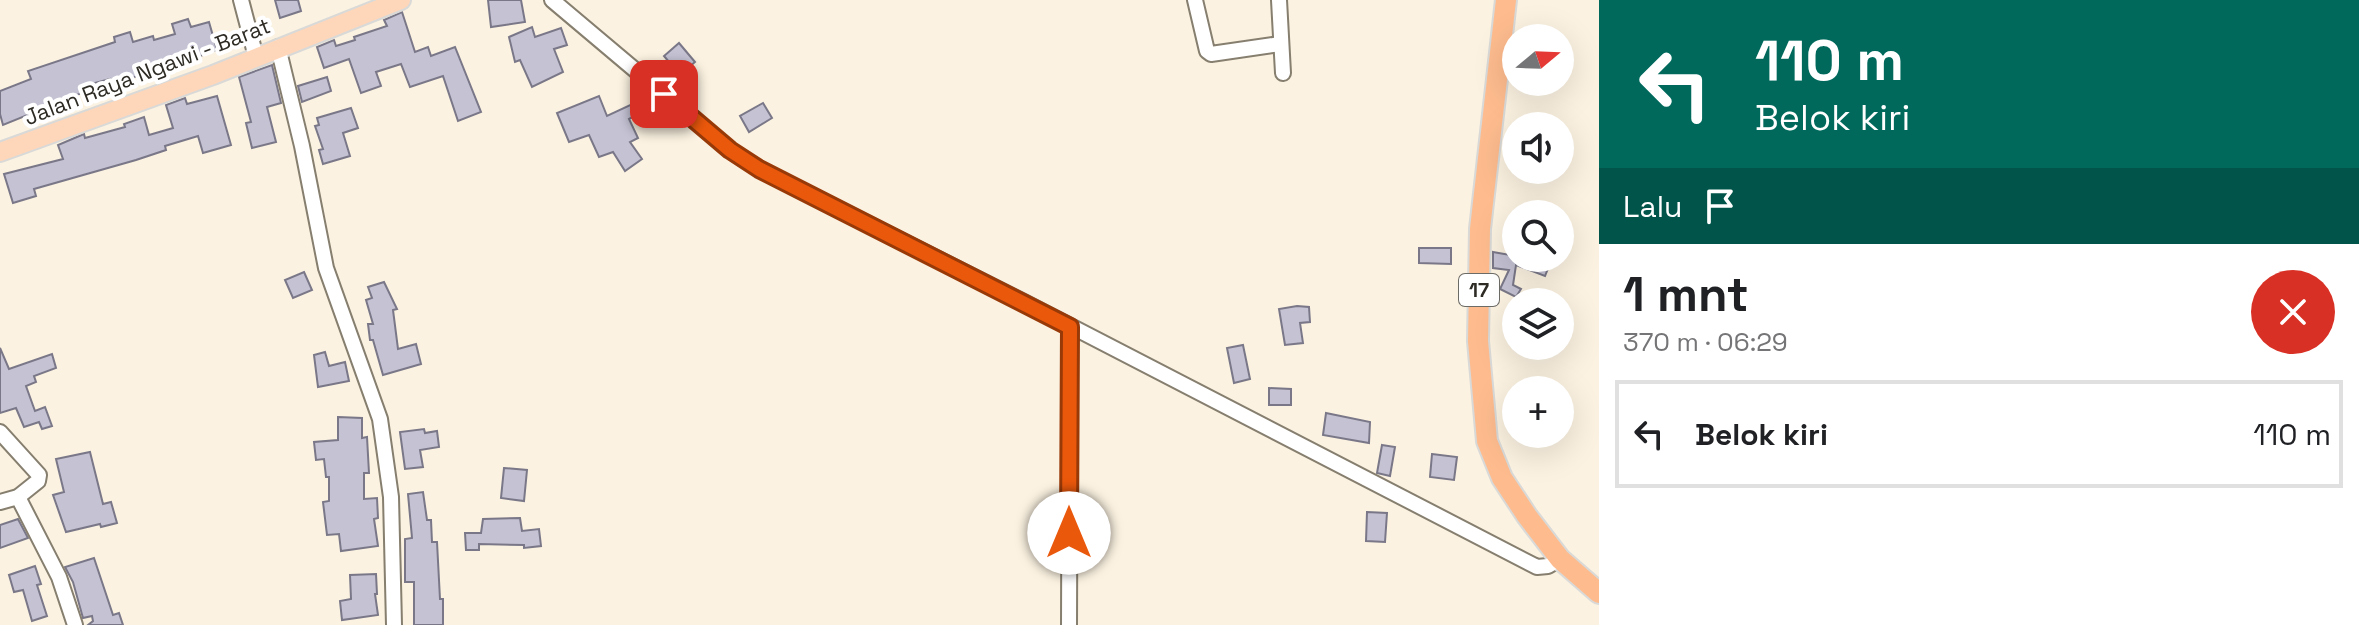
<!DOCTYPE html>
<html lang="id">
<meta charset="utf-8">
<style>
:root{--surface:#fff;--page:#f2f2f2;--text:#202124;--muted:#757577;--line:#e0e0e0}
body{margin:0;font-family:"Space Grotesk",sans-serif;background:var(--page);color:var(--text);height:100vh;display:flex;flex-direction:column;font-size:30px;white-space:nowrap}
*{box-sizing:border-box;margin:0}
p{font-size:26px;color:var(--muted)}
.icon{flex:none;width:44px;height:44px;fill:none;stroke:currentColor;stroke-width:2;stroke-linecap:round;stroke-linejoin:round}
.map{position:relative;flex:1;overflow:hidden}
.side{display:flex;flex-direction:column;background:var(--surface);width:760px}
.side>*{flex:none}
.top-card{background:#00695c;color:#fff;overflow:hidden}
.needle{width:52px;rotate:71deg}
.controls{position:absolute;left:1502px;top:24px;display:grid;gap:16px}
.controls a{display:grid;place-items:center;width:72px;height:72px;border-radius:50%;background:var(--surface);box-shadow:0 8px 32px #0002;font-size:40px}
.pin{position:absolute;display:grid;place-items:center;width:68px;height:68px;color:#fff;margin:-34px;border-radius:16px;box-shadow:0 4px 12px #0006}
.me{position:absolute;width:88px;margin:-44px;rotate:0deg;stroke-linejoin:round;filter:drop-shadow(0 0 6px #0008)}
.turn{display:flex;align-items:center;gap:28px;height:168px;padding:0 24px;font-size:36px}
.turn .icon{width:104px;height:104px;stroke-width:2.5}
.turn b{display:block;font-size:56px;line-height:68px}
.then{display:flex;align-items:center;height:76px;padding:0 24px;background:#0003;gap:16px;font-size:30px}
.round{display:grid;place-items:center;flex:none;width:84px;height:84px;border-radius:42px;background:var(--page)}
.overview{display:flex;align-items:center;justify-content:space-between;height:136px;padding:0 24px}
h1{font-size:48px;font-weight:700;line-height:60px}
ul{padding:0;list-style:none}
li{display:flex;align-items:center;gap:24px;height:108px;margin:0 16px 12px;padding:0 8px;border:4px solid var(--line);border-radius:0px}
li div{flex:1}
li b{display:block;font-size:30px}
li em{font-style:normal}
main{display:flex;flex:1;min-height:0}
.map>svg:first-child{display:block}
.building{fill:#c4c2d3;stroke:#7a7888;stroke-width:2}
.lines{fill:none;stroke-linecap:round;stroke-linejoin:round}
.minor-casing{stroke:#867e6e;stroke-width:18}
.major-casing{stroke:#d9d9d8;stroke-width:22}
.highway-casing{stroke:#d9d9d8;stroke-width:24}
.minor{stroke:#fff;stroke-width:14}
.major{stroke:#fed7bb;stroke-width:18}
.highway{stroke:#febc8e;stroke-width:20}
.route-casing{stroke:#983908;stroke-width:20}
.route{stroke:#ea580c;stroke-width:14}
.labels{text-anchor:middle;dominant-baseline:central;stroke-width:8;stroke-linejoin:round;paint-order:stroke}
.shield{fill:#fff;stroke:#6d6b66;stroke-width:2}
.shield-label{font-size:20px;font-weight:bold;fill:#2e2b24}
.street-label{font-size:22px;fill:#2e2b24;stroke:#fff}
</style>
<main>
<div class="map">
<svg width="1599" height="625" viewBox="0 0 1599 625">
<rect width="100%" height="100%" fill="#fbf2e1"/>
<g class="building">
<polygon points="275,0 298,0 301,11 280,18"/>
<polygon points="488,0 521,0 525,22 491,27"/>
<polygon points="402,12 415,52 428,47 431,56 455,47 481,112 458,121 443,76 410,87 401,64 376,72 381,86 361,93 349,59 324,68 317,47 334,40 336,46 355,40 354,37 387,26 384,20"/>
<polygon points="188,19 191,27 209,22 217,50 184,62 183,59 141,72 142,75 123,80 124,83 111,86 110,79 80,87 82,93 3,125 0,114 0,91 31,79 28,71 115,42 114,37 130,32 133,42 153,36 154,40 175,34 172,24"/>
<polygon points="532,27 535,37 561,28 567,45 554,49 563,72 532,87 520,60 515,62 509,37"/>
<polygon points="679,43 695,62 680,75 664,56"/>
<polygon points="272,65 281,103 267,107 276,142 252,148 246,123 251,122 239,77"/>
<polygon points="327,77 331,91 302,102 298,86"/>
<polygon points="217,96 231,145 203,153 198,136 165,146 166,150 136,160 34,189 36,196 13,203 4,174 63,159 58,145 84,134 85,138 125,127 124,124 144,117 149,135 173,128 166,105 185,98 187,104"/>
<polygon points="599,96 607,116 641,100 646,110 629,119 638,138 630,142 642,159 625,171 613,152 599,157 589,135 569,142 557,113"/>
<polygon points="763,103 772,118 749,132 740,116"/>
<polygon points="351,108 358,128 343,133 350,156 323,164 319,150 323,149 315,126 319,125 317,118"/>
<polygon points="1419,248 1451,248 1451,264 1419,263"/>
<polygon points="1493,252 1527,258 1549,266 1545,276 1516,265 1513,285 1521,289 1516,297 1500,289 1509,270 1493,268"/>
<polygon points="304,272 312,290 293,298 285,280"/>
<polygon points="384,282 397,309 393,310 398,349 416,344 421,364 383,375 373,340 370,340 368,324 373,324 366,300 372,298 368,287"/>
<polygon points="1297,306 1309,307 1310,322 1300,323 1303,343 1285,345 1279,309"/>
<polygon points="1243,345 1250,379 1234,383 1227,348"/>
<polygon points="0,348 9,369 52,354 56,368 34,376 36,382 26,386 35,411 45,407 52,426 42,429 39,422 24,427 16,408 0,413"/>
<polygon points="325,352 329,366 345,362 349,381 318,387 314,355"/>
<polygon points="1269,388 1291,389 1291,405 1269,405"/>
<polygon points="1326,413 1370,422 1369,443 1323,435"/>
<polygon points="338,417 362,418 362,438 367,437 369,473 364,473 364,499 377,498 378,518 374,519 378,546 341,551 339,534 327,535 323,502 329,501 329,477 326,477 324,459 316,460 314,442 338,440"/>
<polygon points="424,429 425,433 437,431 439,447 420,450 423,467 405,469 400,432"/>
<polygon points="1382,445 1395,447 1390,476 1377,473"/>
<polygon points="90,452 103,504 111,502 117,523 101,527 100,524 66,532 53,495 64,492 56,459"/>
<polygon points="1432,454 1457,457 1454,480 1430,477"/>
<polygon points="504,468 527,470 524,501 501,498"/>
<polygon points="423,492 427,520 431,520 432,542 437,542 440,599 443,599 443,625 414,625 414,582 405,582 405,539 412,538 408,494"/>
<polygon points="1367,512 1387,513 1385,542 1366,541"/>
<polygon points="520,518 522,531 539,529 541,546 524,548 524,545 479,544 479,550 466,550 465,533 481,533 483,519"/>
<polygon points="18,519 28,538 0,548 0,525"/>
<polygon points="94,558 113,615 119,613 123,625 88,625 93,621 92,616 83,618 73,582 65,567"/>
<polygon points="35,566 41,584 37,585 47,616 32,621 23,590 14,592 9,575"/>
<polygon points="376,574 377,594 375,594 378,615 342,620 340,601 351,599 350,575"/>
</g>
<g class="lines">
<defs>
<g id="minor">
<polyline points="241,0 256,57"/>
<polyline points="552,0 730,150 759,169 1024,302 1537,567 1548,566 1560,559"/>
<polyline points="1195,0 1207,51 1211,54 1280,44"/>
<polyline points="1279,0 1283,73"/>
<polyline points="278,47 302,146 326,268 380,419 391,497 394,625"/>
<polyline points="0,432 39,475 38,481 18,497 0,502"/>
<polyline points="18,497 59,577 75,625"/>
<polyline points="1069,625 1070,327"/>
</g>
<polyline id="major" points="0,152 213,75 401,0"/>
<polyline id="highway" points="1506,0 1480,229 1478,341 1487,441 1502,478 1527,516 1560,559 1599,593"/>
</defs>
<use href="#minor" class="minor-casing"/>
<use href="#major" class="major-casing"/>
<use href="#highway" class="highway-casing"/>
<use href="#minor" class="minor"/>
<use href="#major" class="major"/>
<use href="#highway" class="highway"/>
</g>
<g class="lines">
<defs>
<polyline id="route" points="664,94 730,150 759,169 1070,327 1069,533"/>
</defs>
<use href="#route" class="route-casing"/>
<use href="#route" class="route"/>
</g>
<g class="labels">
<rect class="shield" x="1459" y="274" width="40" height="32" rx="6"/>
<g class="shield-label">
<text x="1479" y="290">17</text>
</g>
<g class="street-label">
<text transform="translate(147 71) rotate(-21)">Jalan Raya Ngawi - Barat</text>
</g>
</g>
</svg>
<div class="controls">
<a><svg class="needle" viewBox="-14 -14 28 28"><path d="M0-13l5 13h-10z" fill="#e53935"/><path d="M0 13l5-13h-10z" fill="#757577"/></svg></a>
<a><svg class="icon" aria-label="sound" viewBox="0 0 24 24"><path d="M4 9h4l5-4v14l-5-4H4zM17 9q2 3 0 6"/></svg></a>
<a><svg class="icon" aria-label="search" viewBox="0 0 24 24"><circle cx="10" cy="10" r="6"/><path d="M15 15l6 6"/></svg></a>
<a><svg class="icon" aria-label="layers" viewBox="0 0 24 24"><path d="M12 4l9 5-9 5-9-5zM3 14l9 5 9-5"/></svg></a>
<a>+</a>
</div>
<div class="pin" style="left:664px;top:94px;background:#d93025"><svg class="icon" aria-label="arrive" viewBox="0 0 24 24"><path d="M6 21V4h12l-3 4 3 4H6"/></svg></div>
<svg class="me" style="left:1069px;top:533px" viewBox="-20 -20 40 40"><circle r="19" fill="#fff"/><path d="M0-13L10 11 0 6-10 11z" fill="#ea580c"/></svg>
</div>
<section class="side">
<div class="top-card">
<div class="turn"><svg class="icon" aria-label="left" viewBox="0 0 24 24"><path d="M17 20v-9H6M10 6l-5 5 5 5"/></svg><div><b>110 m</b>Belok kiri</div></div>
<div class="then">Lalu<svg class="icon" aria-label="arrive" viewBox="0 0 24 24"><path d="M6 21V4h12l-3 4 3 4H6"/></svg></div>
</div>
<div class="overview"><div><h1>1 mnt</h1><p>370 m · 06:29</p></div><a class="round" style="background:#d93025;color:#fff"><svg class="icon" aria-label="close" viewBox="0 0 24 24"><path d="M6 6l12 12M18 6L6 18"/></svg></a></div>
<ul>
<li><svg class="icon" aria-label="left" viewBox="0 0 24 24"><path d="M17 20v-9H6M10 6l-5 5 5 5"/></svg><div><b>Belok kiri</b></div><em>110 m</em></li>
</ul>
</section>
</main>
